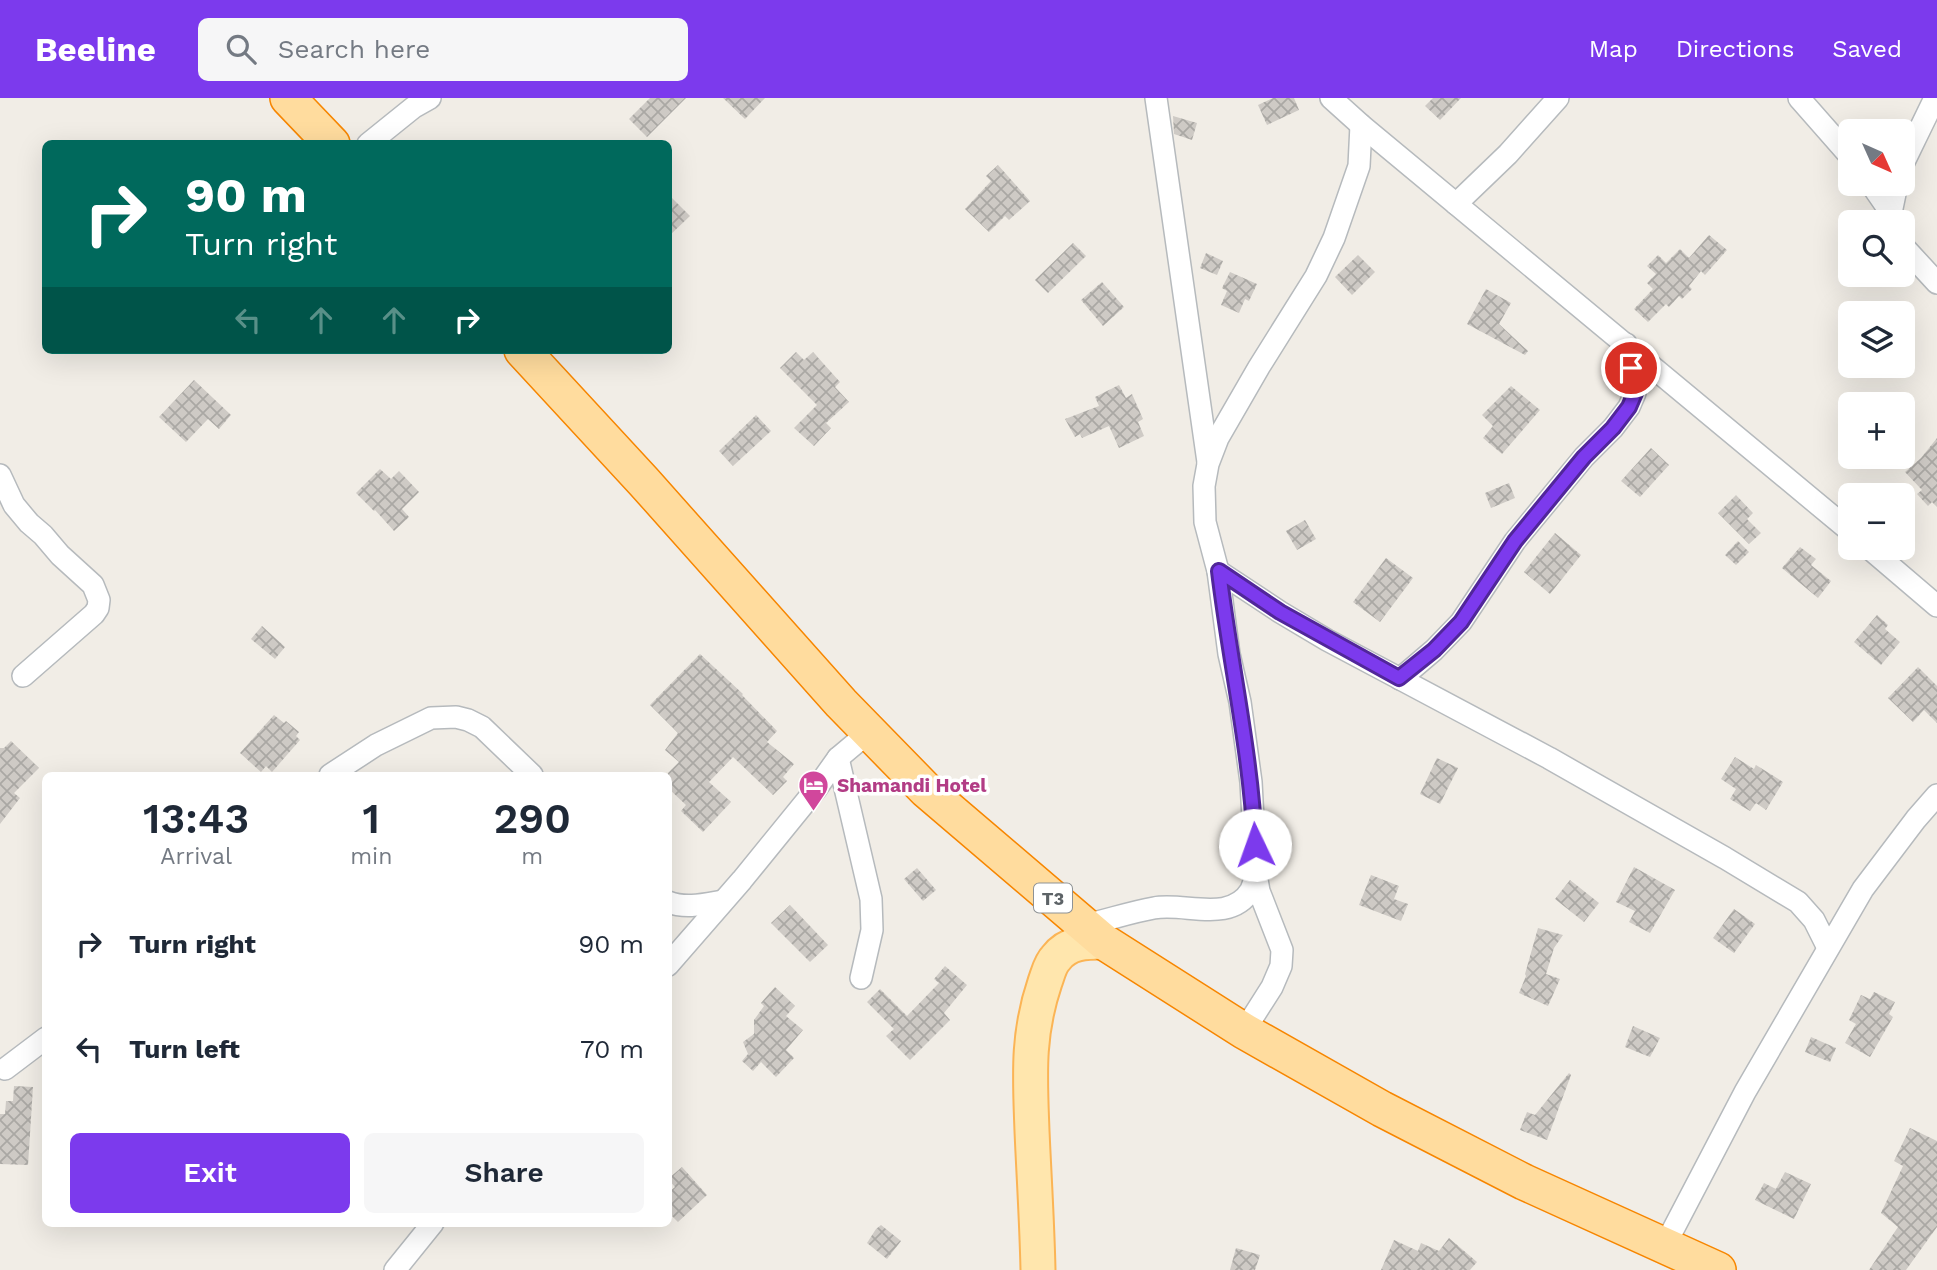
<!DOCTYPE html>
<meta charset="utf-8">
<style>
:root{--surface:#fff;--page:#f6f6f7;--text:#1f2937;--muted:#747a83;--accent:#7c3aed}
body{margin:0;font-family:"Work Sans",sans-serif;background:var(--page);color:var(--text);height:100vh;display:flex;flex-direction:column;font-size:26px;white-space:nowrap}
*{box-sizing:border-box;margin:0}
p{font-size:23px;color:var(--muted)}
.icon{flex:none;width:38px;height:38px;fill:none;stroke:currentColor;stroke-width:2;stroke-linecap:round;stroke-linejoin:round}
.map{position:relative;flex:1;overflow:hidden}
.panel{position:absolute;left:42px;top:674px;width:630px;height:455px;display:flex;flex-direction:column;background:var(--surface);border-radius:10px;box-shadow:0 7px 28px #0002}
.panel>*{flex:none}
.guide{position:absolute;left:42px;top:42px;width:630px;height:214px;border-radius:10px;box-shadow:0 7px 28px #0002;background:#00695c;color:#fff;overflow:hidden}
.needle{width:46px;rotate:135deg}
.fabs{position:absolute;left:1838px;top:21px;display:grid;gap:14px}
.fabs a{display:grid;place-items:center;width:77px;height:77px;border-radius:10px;background:var(--surface);box-shadow:0 7px 28px #0002;font-size:35px}
.pin{position:absolute;display:grid;place-items:center;width:60px;height:60px;color:#fff;margin:-30px;border:4px solid #fff;border-radius:50%;box-shadow:0 2px 7px #0007}
.me{position:absolute;width:77px;margin:-38px;rotate:357deg;stroke-linejoin:round;filter:drop-shadow(0 0 5px #0008)}
.turn{display:flex;align-items:center;gap:24px;height:147px;padding:0 28px;font-size:32px}
.turn .icon{width:91px;height:91px;stroke-width:2.5}
.turn b{display:block;font-size:49px;line-height:60px}
.lanes{display:flex;align-items:center;height:66px;padding:0 28px;background:#0003;justify-content:center;gap:35px;direction:ltr}
.lanes .off{opacity:.35}
.eta{display:flex;justify-content:space-evenly;align-items:center;height:119px;text-align:center}
.eta b{font-size:42px;font-weight:600;line-height:49px}
.action{display:flex;gap:14px;margin-top:auto;padding:14px 28px}
.action a{flex:1;height:80px;border-radius:10px;background:var(--accent);color:#fff;font-size:28px;font-weight:600;line-height:80px;text-align:center}
.action a+a{background:var(--page);color:var(--text)}
ul{padding:0;list-style:none}
li{display:flex;align-items:center;gap:21px;height:105px;padding:0 28px}
li div{flex:1}
li b{display:block;font-size:26px}
li em{font-style:normal}
header{display:flex;align-items:center;gap:42px;box-sizing:border-box;height:98px;padding:0 35px;background:var(--accent);color:#fff}
header strong{font-size:33px}
nav{display:flex;gap:38px;margin-inline-start:auto;font-size:24px}
.search{width:490px;height:63px;background:var(--page);display:flex;align-items:center;gap:18px;box-sizing:border-box;padding:0 24px;border-radius:10px;color:var(--muted);font-size:26px}
.map>svg:first-child{display:block}
.building{fill:url(#building-cross-hatch)}
.lines{fill:none;stroke-linecap:round;stroke-linejoin:round}
.minor-casing{stroke:#b6babd;stroke-width:24}
.primary-casing{stroke:#fbb455;stroke-width:37}
.trunk-casing{stroke:#f78600;stroke-width:38}
.minor{stroke:#fff;stroke-width:21}
.primary{stroke:#ffe6ad;stroke-width:33}
.trunk{stroke:#ffdc9e;stroke-width:35}
.route-casing{stroke:#51269a;stroke-width:18}
.route{stroke:#7c3aed;stroke-width:12}
.labels{text-anchor:middle;dominant-baseline:central;stroke-width:7;stroke-linejoin:round;paint-order:stroke}
.shield{fill:#fff;stroke:#8e9295;stroke-width:2}
.shield-label{font-size:18px;font-weight:bold;fill:#5d6367}
.hotel-label{font-size:19px;font-weight:bold;fill:#b23c85;stroke:#fff;text-anchor:start}
</style>
<header>
<strong>Beeline</strong>
<div class="search"><svg class="icon" aria-label="search" viewBox="0 0 24 24"><circle cx="10" cy="10" r="6"/><path d="M15 15l6 6"/></svg>Search here</div>
<nav><a>Map</a><a>Directions</a><a>Saved</a></nav>
</header>
<div class="map">
<svg width="1937" height="1172" viewBox="0 0 1937 1172">
<defs>
<pattern id="building-cross-hatch" width="8" height="8" patternUnits="userSpaceOnUse" patternTransform="scale(1.75)"><rect width="8" height="8" fill="#cecac5"/><path d="M0 0l8 8M0 8l8-8" fill="none" stroke="#aaa8a4"/></pattern>
</defs>
<rect width="100%" height="100%" fill="#f1ede6"/>
<g class="building">
<polygon points="650,0 686,0 647,39 629,21"/>
<polygon points="723,0 765,0 745,21"/>
<polygon points="1273,0 1294,0 1299,12 1267,27 1258,7"/>
<polygon points="1433,0 1461,0 1440,22 1425,8"/>
<polygon points="1173,18 1197,25 1192,42 1174,36"/>
<polygon points="998,67 1030,103 1009,122 1005,118 989,134 965,111 991,83 986,78"/>
<polygon points="668,96 690,118 668,139"/>
<polygon points="1709,137 1727,152 1705,177 1701,173 1689,188 1692,191 1682,201 1679,198 1669,209 1666,206 1648,224 1634,211 1653,191 1647,185 1656,176 1647,168 1658,157 1666,165 1680,151 1689,160"/>
<polygon points="1073,145 1086,158 1048,195 1035,182"/>
<polygon points="1206,155 1223,163 1217,177 1200,170"/>
<polygon points="1358,157 1375,174 1352,197 1335,179"/>
<polygon points="1230,174 1257,186 1249,203 1245,201 1239,215 1221,207 1227,193 1222,190"/>
<polygon points="1102,184 1124,209 1103,228 1081,202"/>
<polygon points="1486,191 1511,205 1499,226 1528,253 1525,257 1467,226"/>
<polygon points="796,254 804,262 813,254 840,284 835,289 849,304 826,325 831,330 814,348 794,330 817,307 780,270"/>
<polygon points="194,282 231,317 219,331 208,321 186,344 159,319"/>
<polygon points="1119,287 1126,300 1132,296 1143,321 1138,324 1144,338 1119,350 1109,328 1082,340 1080,336 1075,339 1065,321 1099,308 1095,299"/>
<polygon points="1511,288 1540,312 1502,356 1483,340 1493,328 1482,317"/>
<polygon points="756,317 771,333 733,368 719,353"/>
<polygon points="1937,340 1937,409 1932,404 1928,408 1917,396 1922,392 1905,374 1921,360"/>
<polygon points="1651,350 1669,367 1640,399 1621,383"/>
<polygon points="380,371 391,381 399,373 419,394 402,411 409,419 394,433 375,412 374,413 356,395"/>
<polygon points="1509,385 1515,400 1491,410 1485,395"/>
<polygon points="1736,397 1753,415 1747,421 1761,435 1749,446 1718,415"/>
<polygon points="1305,422 1316,441 1297,452 1286,433"/>
<polygon points="1555,435 1581,457 1550,496 1524,474"/>
<polygon points="1738,443 1749,454 1736,467 1725,457"/>
<polygon points="1800,449 1816,461 1811,467 1831,483 1818,500 1782,470"/>
<polygon points="1386,460 1413,480 1380,524 1353,504"/>
<polygon points="1877,517 1888,527 1885,531 1900,544 1881,567 1854,544"/>
<polygon points="262,528 285,549 275,561 251,541"/>
<polygon points="700,556 743,596 742,597 777,633 767,644 794,666 783,679 787,683 773,697 733,659 709,684 731,704 703,734 681,713 686,707 668,690 668,675 679,664 665,652 678,635 650,607"/>
<polygon points="1918,569 1937,588 1937,625 1924,612 1913,624 1888,600"/>
<polygon points="274,617 284,625 286,623 299,634 296,638 300,642 272,674 266,668 261,674 240,655"/>
<polygon points="11,643 39,670 14,695 20,700 0,726 0,650 4,650"/>
<polygon points="1735,659 1754,671 1756,667 1783,684 1766,712 1756,705 1750,713 1730,701 1736,691 1721,681"/>
<polygon points="1437,660 1458,670 1440,706 1420,696"/>
<polygon points="1634,769 1675,792 1650,835 1629,824 1635,813 1616,804"/>
<polygon points="917,770 936,792 923,803 904,781"/>
<polygon points="1371,777 1399,788 1394,801 1408,806 1401,823 1359,807"/>
<polygon points="1570,782 1599,805 1584,824 1555,801"/>
<polygon points="790,807 828,847 810,864 771,825"/>
<polygon points="1734,811 1755,826 1734,855 1713,840"/>
<polygon points="1538,830 1563,837 1554,850 1546,876 1560,881 1548,908 1519,895 1526,878 1525,876"/>
<polygon points="945,868 967,887 944,915 950,922 910,962 886,938 894,931 867,904 880,891 907,918 939,885 934,881"/>
<polygon points="775,889 795,908 786,918 803,932 786,952 794,960 776,979 761,964 753,973 742,963 748,956 743,944 754,936 754,922 764,908 761,905"/>
<polygon points="1874,894 1895,904 1889,916 1893,919 1870,959 1845,945 1856,926 1849,922 1861,897 1870,901"/>
<polygon points="1633,928 1660,940 1650,959 1625,949"/>
<polygon points="1811,939 1836,950 1830,964 1805,954"/>
<polygon points="1569,975 1571,977 1547,1042 1520,1032 1527,1014 1535,1017"/>
<polygon points="14,988 33,989 28,1067 0,1066 0,1016 5,1016 6,1003 13,1003"/>
<polygon points="1910,1030 1937,1043 1937,1129 1906,1172 1869,1172 1898,1129 1881,1115 1903,1068 1894,1063"/>
<polygon points="682,1069 707,1097 678,1124 668,1114 668,1095 675,1089 668,1081"/>
<polygon points="1785,1074 1811,1086 1794,1121 1755,1102 1764,1085 1776,1091"/>
<polygon points="881,1127 901,1143 887,1161 867,1145 876,1131"/>
<polygon points="1449,1140 1477,1164 1470,1172 1381,1172 1394,1142 1418,1153 1421,1145 1439,1153"/>
<polygon points="1236,1150 1260,1157 1255,1172 1230,1172"/>
</g>
<g class="lines">
<defs>
<g id="minor">
<polyline points="1156,0 1208,364"/>
<polyline points="1331,0 1361,27 1850,433"/>
<polyline points="1799,0 1850,58"/>
<polyline points="368,46 414,9 430,0"/>
<polyline points="1902,68 1935,0"/>
<polyline points="1871,86 1891,115 1891,124"/>
<polyline points="1456,106 1508,56 1558,0"/>
<polyline points="1891,115 1897,86"/>
<polyline points="1902,147 1937,185"/>
<polyline points="0,377 14,407 29,425 43,437 60,457 93,487 99,502 98,510 94,516 23,578"/>
<polyline points="1869,450 1937,508"/>
<polyline points="1218,473 1280,514 1327,542 1549,660 1725,760 1798,804 1814,822 1828,850"/>
<polyline points="1400,581 1434,552 1461,524 1515,443 1584,359 1613,330 1629,309 1635,295 1626,246"/>
<polyline points="838,660 871,801 872,832 861,880"/>
<polyline points="330,677 376,647 431,620 456,619 468,622 482,629 532,677"/>
<path d="M668,804C686,811 705,806 723,803"/>
<path d="M1085,827C1108,822 1131,814 1154,810C1185,804 1230,826 1251,792C1253,787 1255,781 1256,776"/>
<polyline points="668,867 742,782 816,691 838,660 869,634"/>
<polyline points="1244,933 1272,889 1281,868 1282,852 1259,793 1256,776 1251,684 1240,604 1229,556 1218,473 1205,424 1204,388 1208,366 1218,340 1259,269 1316,178 1334,140 1359,68 1361,27"/>
<polyline points="5,971 46,940"/>
<polyline points="1665,1147 1745,994 1863,791 1916,721 1937,697"/>
<polyline points="395,1172 433,1125"/>
</g>
<path id="primary" d="M1038,1172C1037,1125 1034,1079 1032,1033C1030,978 1027,937 1045,884C1048,876 1050,866 1056,860C1068,844 1086,844 1104,844"/>
<g id="trunk">
<polyline points="288,0 332,46"/>
<polyline points="522,252 644,384 841,605 926,692 1104,844 1244,933 1382,1011 1524,1084 1718,1172"/>
</g>
</defs>
<use href="#minor" class="minor-casing"/>
<use href="#primary" class="primary-casing"/>
<use href="#trunk" class="trunk-casing"/>
<use href="#minor" class="minor"/>
<use href="#primary" class="primary"/>
<use href="#trunk" class="trunk"/>
</g>
<g class="lines">
<defs>
<path id="route" d="M1255,747C1251,655 1230,565 1219,473L1280,514L1399,580L1434,552L1461,524L1515,443L1584,359L1613,330L1629,309L1635,295L1631,270"/>
</defs>
<use href="#route" class="route-casing"/>
<use href="#route" class="route"/>
</g>
<defs>
<symbol id="hotel-pin" viewBox="-11 -11 22 30"><path d="M0 17L-7.5 6A9.5 9.5 0 1 1 7.5 6Z" fill="#d1479c" stroke="#fff"/><path d="M-6-4.5h1.5V1H6V5H4.5V3h-9V5H-6ZM-4 0a1.8 1.8 0 1 1 3.6 0ZM.5 0V-2.5h3Q6-2.5 6 0Z" fill="#fff"/></symbol>
</defs>
<g fill-rule="evenodd">
<use href="#hotel-pin" x="796" y="670" width="35" height="47"/>
</g>
<g class="labels">
<rect class="shield" x="1034" y="785.5" width="38" height="29" rx="5"/>
<g class="shield-label">
<text x="1053" y="800">T3</text>
</g>
<g class="hotel-label">
<text x="837" y="687">Shamandi Hotel</text>
</g>
</g>
</svg>
<div class="fabs">
<a><svg class="needle" viewBox="-14 -14 28 28"><path d="M0-13l5 13h-10z" fill="#e53935"/><path d="M0 13l5-13h-10z" fill="#747a83"/></svg></a>
<a><svg class="icon" aria-label="search" viewBox="0 0 24 24"><circle cx="10" cy="10" r="6"/><path d="M15 15l6 6"/></svg></a>
<a><svg class="icon" aria-label="layers" viewBox="0 0 24 24"><path d="M12 4l9 5-9 5-9-5zM3 14l9 5 9-5"/></svg></a>
<a>+</a>
<a>−</a>
</div>
<div class="pin" style="left:1631px;top:270px;background:#d93025"><svg class="icon" aria-label="arrive" viewBox="0 0 24 24"><path d="M6 21V4h12l-3 4 3 4H6"/></svg></div>
<svg class="me" style="left:1255px;top:747px" viewBox="-20 -20 40 40"><circle r="19" fill="#fff"/><path d="M0-13L10 11 0 6-10 11z" fill="#7c3aed"/></svg>
<div class="guide">
<div class="turn"><svg class="icon" aria-label="right" viewBox="0 0 24 24"><path d="M7 20v-9h11M14 6l5 5-5 5"/></svg><div><b>90 m</b>Turn right</div></div>
<div class="lanes"><svg class="icon off" aria-label="left" viewBox="0 0 24 24"><path d="M17 20v-9H6M10 6l-5 5 5 5"/></svg><svg class="icon off" aria-label="ahead" viewBox="0 0 24 24"><path d="M12 20V5M6 11l6-6 6 6"/></svg><svg class="icon off" aria-label="ahead" viewBox="0 0 24 24"><path d="M12 20V5M6 11l6-6 6 6"/></svg><svg class="icon" aria-label="right" viewBox="0 0 24 24"><path d="M7 20v-9h11M14 6l5 5-5 5"/></svg></div>
</div>
<section class="panel">
<div class="eta">
<div><b>13:43</b><p>Arrival</p></div>
<div><b>1</b><p>min</p></div>
<div><b>290</b><p>m</p></div>
</div>
<ul>
<li><svg class="icon" aria-label="right" viewBox="0 0 24 24"><path d="M7 20v-9h11M14 6l5 5-5 5"/></svg><div><b>Turn right</b></div><em>90 m</em></li>
<li><svg class="icon" aria-label="left" viewBox="0 0 24 24"><path d="M17 20v-9H6M10 6l-5 5 5 5"/></svg><div><b>Turn left</b></div><em>70 m</em></li>
</ul>
<div class="action"><a>Exit</a><a>Share</a></div>
</section>
</div>
